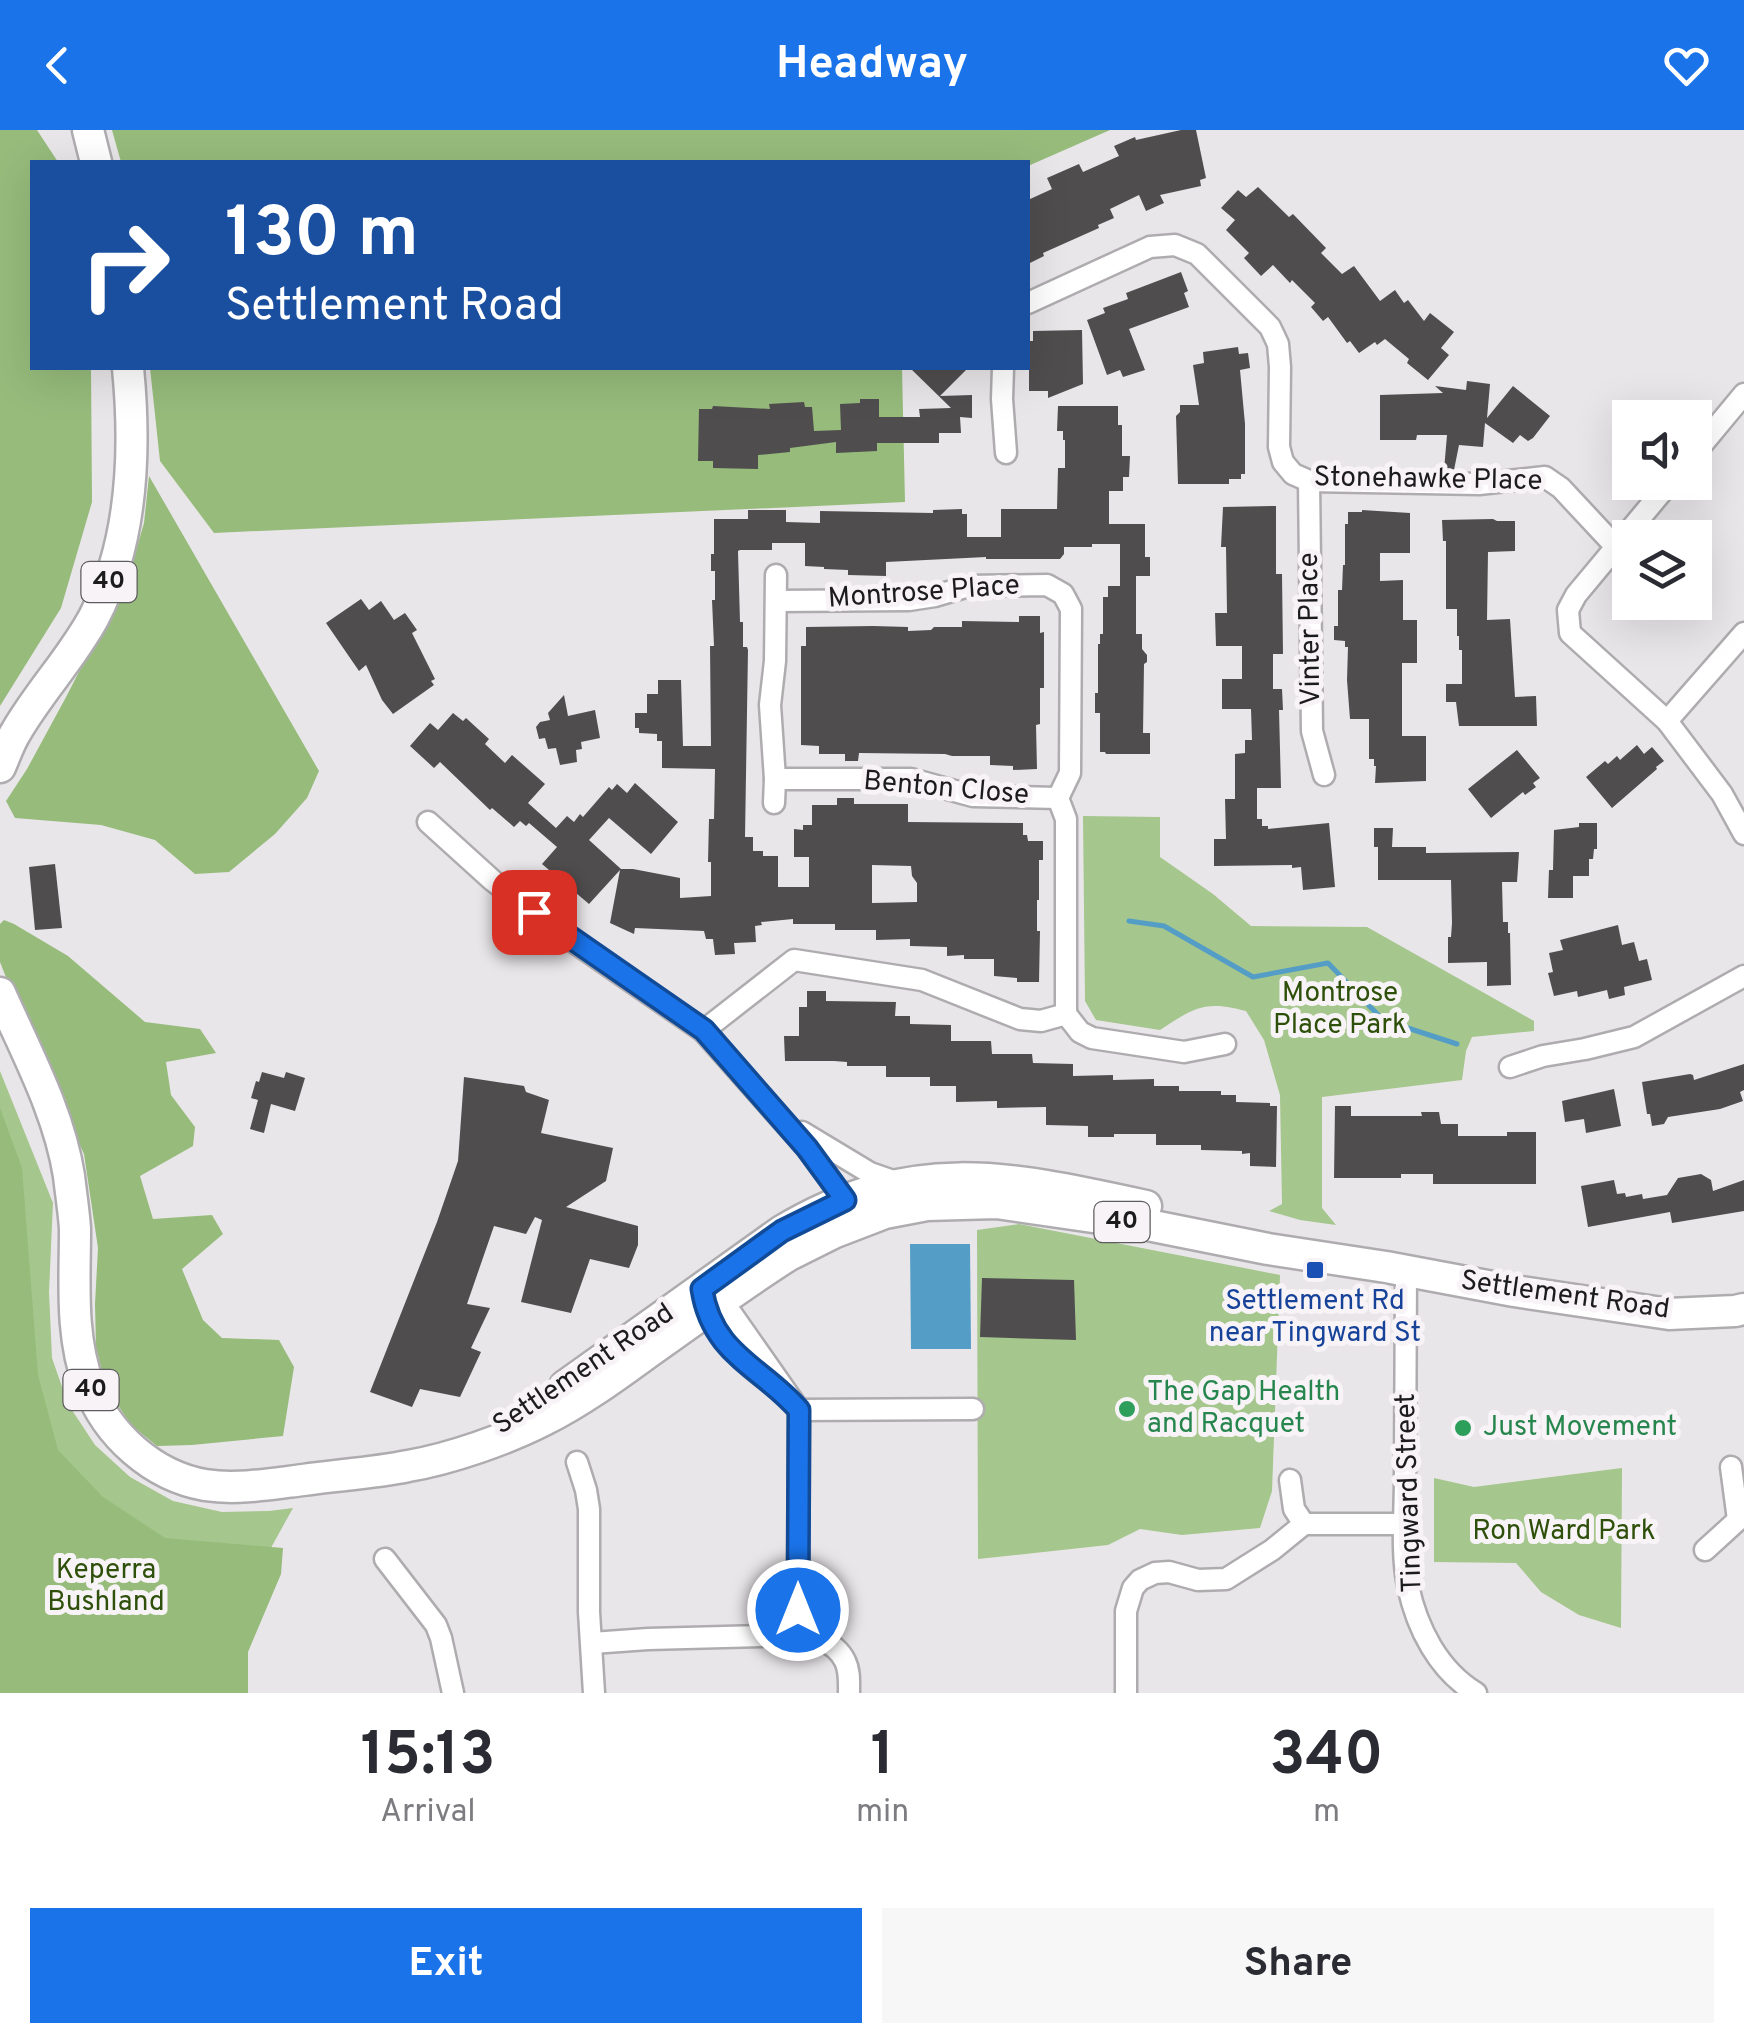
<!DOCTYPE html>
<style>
:root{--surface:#fff;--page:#f7f7f7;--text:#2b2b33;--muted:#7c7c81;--accent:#1a73e8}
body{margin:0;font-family:Overpass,sans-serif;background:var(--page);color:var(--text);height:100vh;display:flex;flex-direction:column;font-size:38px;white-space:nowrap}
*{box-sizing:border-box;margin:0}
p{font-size:32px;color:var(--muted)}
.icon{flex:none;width:55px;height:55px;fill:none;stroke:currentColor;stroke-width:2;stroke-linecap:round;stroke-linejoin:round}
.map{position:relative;height:1563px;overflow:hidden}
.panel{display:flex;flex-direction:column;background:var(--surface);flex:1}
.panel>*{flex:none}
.banner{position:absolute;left:30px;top:30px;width:1000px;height:210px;border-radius:0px;box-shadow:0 10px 40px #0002;background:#1a4fa0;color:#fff;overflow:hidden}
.tools{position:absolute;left:1612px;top:270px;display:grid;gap:20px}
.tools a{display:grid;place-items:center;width:100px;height:100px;border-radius:0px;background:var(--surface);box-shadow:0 10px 40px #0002;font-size:50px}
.pin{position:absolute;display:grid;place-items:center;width:85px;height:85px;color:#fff;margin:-42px;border-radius:20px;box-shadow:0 5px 15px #0006}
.me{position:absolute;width:110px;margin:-55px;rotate:0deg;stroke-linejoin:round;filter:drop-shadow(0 0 8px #0008)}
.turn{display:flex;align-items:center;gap:35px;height:210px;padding:0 30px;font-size:45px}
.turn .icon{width:130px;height:130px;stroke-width:2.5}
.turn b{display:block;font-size:70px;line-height:85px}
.eta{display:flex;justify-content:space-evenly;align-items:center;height:170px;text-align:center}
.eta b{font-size:60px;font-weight:700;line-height:70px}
.cta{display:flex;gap:20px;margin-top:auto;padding:20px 30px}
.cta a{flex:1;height:115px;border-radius:0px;background:var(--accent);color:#fff;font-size:40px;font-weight:700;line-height:115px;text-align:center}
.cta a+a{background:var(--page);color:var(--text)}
header{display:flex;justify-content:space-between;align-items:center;height:130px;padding:0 30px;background:var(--accent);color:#fff;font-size:45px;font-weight:700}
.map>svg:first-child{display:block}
.green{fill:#a5c68c}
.forest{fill:#96bb7b}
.water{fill:#549dc7}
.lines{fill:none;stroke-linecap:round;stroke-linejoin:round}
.stream{stroke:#549dc7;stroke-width:5}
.building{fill:#504d4f;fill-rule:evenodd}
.street-casing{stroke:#afacaf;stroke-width:25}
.primary-casing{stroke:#afacaf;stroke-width:35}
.street{stroke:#fff;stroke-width:20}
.primary{stroke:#fff;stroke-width:30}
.route-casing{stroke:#114b97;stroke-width:25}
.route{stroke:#1a73e8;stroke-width:18}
.transit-dot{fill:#1a4fb4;stroke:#f7f3f6;stroke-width:4}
.leisure-dot{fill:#2e9e5b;stroke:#f7f3f6;stroke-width:4}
.labels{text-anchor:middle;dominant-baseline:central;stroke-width:10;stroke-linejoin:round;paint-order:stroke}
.shield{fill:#f7f3f6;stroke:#5e5c5e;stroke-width:2.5}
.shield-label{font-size:25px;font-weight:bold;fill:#1d1c1d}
.street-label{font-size:28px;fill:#1d1c1d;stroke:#f7f3f6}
.park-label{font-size:28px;fill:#2f500b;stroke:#f7f3f6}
.transit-label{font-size:28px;fill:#164399;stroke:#f7f3f6}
.leisure-label{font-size:28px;fill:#27864d;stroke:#f7f3f6;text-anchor:start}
</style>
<header><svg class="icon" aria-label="back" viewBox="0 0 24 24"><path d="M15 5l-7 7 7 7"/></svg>Headway<svg class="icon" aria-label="heart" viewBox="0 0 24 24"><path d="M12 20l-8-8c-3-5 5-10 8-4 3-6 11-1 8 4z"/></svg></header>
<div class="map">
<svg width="1744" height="1563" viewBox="0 0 1744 1563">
<rect width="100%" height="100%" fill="#e9e6e9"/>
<g class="green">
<path d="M1083,686L1160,687V727L1213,764L1251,796L1367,797L1534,891V901L1472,907L1466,921L1462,950L1322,967V1078L1336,1095L1300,1090L1269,1081L1282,1074L1280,965L1264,910L1246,881C1205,870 1195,877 1160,900L1096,890L1085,871Z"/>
<polygon points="0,941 53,1073 49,1162 52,1228 68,1274 95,1315 130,1347 173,1371 222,1382 269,1381 293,1378 215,1519 0,1563"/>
<polygon points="1019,1094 1280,1145 1272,1361 1260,1398 1182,1405 1140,1399 1108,1415 978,1429 977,1100"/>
<polygon points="1622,1338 1621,1498 1579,1485 1541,1462 1516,1433 1434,1432 1434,1348 1474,1357"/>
</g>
<g class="forest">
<polygon points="0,0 37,0 58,32 32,32 32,238 91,238 92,372 61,478 0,576"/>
<polygon points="112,0 1110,0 1028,36 1028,32 121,32"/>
<polygon points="150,238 902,238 905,372 214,403 160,331"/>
<polygon points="149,346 319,641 307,668 275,704 229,742 195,744 155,710 101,695 15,688 6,671 27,639 65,569 129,445 144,393"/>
<polygon points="4,790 14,794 68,826 145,892 200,899 216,923 166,932 171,965 195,997 193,1016 140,1046 153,1089 212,1085 223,1104 182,1139 203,1190 222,1208 279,1210 294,1237 283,1306 192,1315 157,1316 131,1295 106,1257 96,1217 95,1174 98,1118 84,1024 20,883 0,832 0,794"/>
<polygon points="0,978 22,1038 38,1245 58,1320 103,1367 165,1408 283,1418 281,1444 248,1522 248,1563 0,1563"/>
</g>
<polygon class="water" points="910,1114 970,1114 971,1219 911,1219"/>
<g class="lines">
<polyline class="stream" points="1129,791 1164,796 1253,847 1328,833 1383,890 1457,914"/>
</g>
<g class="building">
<polygon points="1181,0 1196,0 1206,48 1200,50 1201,56 1160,65 1164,73 1146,81 1139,65 1110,79 1114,88 1098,95 1099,98 1043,123 1044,126 1028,134 1028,70 1052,59 1047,48 1079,34 1083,42 1119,26 1114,16 1135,7 1136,10"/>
<polygon points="1258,57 1289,87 1293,84 1326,118 1321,123 1342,144 1354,136 1380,171 1395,160 1404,173 1408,170 1424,191 1430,183 1454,202 1441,218 1449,225 1428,250 1407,233 1409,229 1385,209 1377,215 1375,212 1359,223 1350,211 1347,213 1328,187 1323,191 1311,177 1315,173 1292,150 1290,153 1273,135 1261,146 1244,128 1249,123 1226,100 1235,90 1221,78 1238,60 1246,67"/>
<polygon points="1181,142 1188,161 1184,163 1189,177 1129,199 1145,240 1123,247 1120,240 1107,245 1087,190 1105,183 1103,178 1128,169 1126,163"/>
<polygon points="1082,200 1083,254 1048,268 1048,261 1029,261 1029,211 1033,211 1033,201"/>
<polygon points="1238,217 1239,224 1248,223 1250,238 1240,240 1245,294 1245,344 1241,344 1241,349 1229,349 1229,354 1178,354 1176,286 1180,282 1180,275 1199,275 1193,235 1204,233 1203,222"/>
<polygon points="910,238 968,238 940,266 972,265 972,288 960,287 961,303 939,303 939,313 877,313 877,321 836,323 836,312 790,318 790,322 758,325 758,339 713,338 713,331 698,331 699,279 712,279 713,276 770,279 769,274 804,272 805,277 812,277 814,301 841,300 840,274 860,273 860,269 879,269 879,287 920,287 919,279 951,278"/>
<polygon points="1467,251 1490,254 1487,288 1513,256 1550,286 1533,308 1528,311 1520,305 1513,313 1485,293 1483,317 1459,315 1454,340 1444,340 1447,305 1417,305 1416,310 1380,310 1380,265 1443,263 1435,256 1466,260"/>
<path d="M1058,276H1118V295H1122V326H1130L1129,347H1123V361H1109V394H1145V427H1150V446H1136V504H1142V519L1147,525V532L1144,534L1143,603H1150V624H1106L1105,622H1100V583H1095V563H1098V514H1100V504H1103V467H1108V456H1120V414H1092V417H1064V424L1060,429H986V427L886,432V446L848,445V440L824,439V437L805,436V413H772V420H740L738,421L740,492H743V517H747L748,520L745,707H753V721H763V726H778V757H809V727H794V699L803,700V695H812V675H837V668H854V674H908V692L1023,693V705H1027L1028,711H1043V730H1039V770H1037V801H1040L1039,852H1017V848L994,846V829H964V825L947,826V817L910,816V809L876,810V800H835V794H793V789L761,792L762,795L755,796L756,812L734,813L735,824L715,825L713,809H706L704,801L635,798L634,804L610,793L620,740L589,774L542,734L557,717L529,693L526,696L520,691L514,697L492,678L490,680L440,632L434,638L410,616L430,593L438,600L453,583L463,591L466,588L489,609L485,614L505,633L512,625L545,654L528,673L556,698L567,686L574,692L580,684L583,687L609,657L612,660L617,654L627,663L635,653L678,692L651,724L609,688L589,710L621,739H633L680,748V768L711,766V732H708L709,689H714L715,639L662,638V611H657V604L639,603V598H635V583H647V564H658V550H681L683,616H711L710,516H714L712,470H715V441H711V424H714V389H748V380H786V392L820,393V381L933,383V380L962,379V384H967V407H1001V379H1057L1058,338H1065V310H1063V301H1057ZM872,735L911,736L912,746L917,753V772L872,773Z"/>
<polygon points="1276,376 1276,444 1282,444 1283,524 1273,524 1273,559 1282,559 1283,580 1279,580 1281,658 1257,658 1257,689 1262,689 1262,696 1268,696 1268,699 1329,693 1335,757 1303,760 1301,737 1292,738 1292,735 1214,736 1214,709 1226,709 1225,669 1235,669 1235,624 1245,623 1245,610 1252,610 1251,579 1222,579 1222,549 1242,549 1242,516 1216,516 1215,483 1227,483 1226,417 1221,417 1223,377"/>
<polygon points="1362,380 1410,383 1410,423 1380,423 1380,451 1403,450 1403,490 1417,490 1417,533 1402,533 1402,606 1426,606 1426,651 1375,653 1376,636 1374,636 1374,629 1369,629 1369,589 1350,589 1347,550 1348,517 1345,517 1345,511 1334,510 1334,496 1338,496 1338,460 1342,460 1343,435 1345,435 1345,394 1348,394 1348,382 1362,382"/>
<polygon points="1493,389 1497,391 1515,391 1515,421 1488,422 1487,490 1510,489 1515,567 1536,566 1537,596 1459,596 1456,572 1446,572 1446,554 1462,554 1462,520 1459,520 1459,506 1457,506 1457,479 1446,479 1446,411 1443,411 1442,390"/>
<polygon points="361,469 369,480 381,471 394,490 405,483 417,500 412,503 435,549 431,551 434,555 393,584 382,570 366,535 359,541 326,493"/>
<polygon points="1019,486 1040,486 1040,503 1044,502 1044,558 1040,558 1040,594 1036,595 1037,639 1013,640 1013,636 990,635 990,626 952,626 945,624 859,623 858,631 845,631 845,624 819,624 819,616 801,615 801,516 806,516 806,497 873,496 908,497 908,501 931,500 934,497 962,497 962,491 1019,492"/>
<polygon points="564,565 568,586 595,580 600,608 581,612 582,619 576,620 577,632 560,635 556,618 548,619 545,608 539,609 536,597 540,592 550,590 548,583"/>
<polygon points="1637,615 1644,624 1652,617 1664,631 1656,637 1657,639 1612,678 1586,647 1605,631 1608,634 1617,626 1620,630"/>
<polygon points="1517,620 1540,648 1533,653 1536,657 1525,665 1523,662 1491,688 1468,659"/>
<polygon points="1579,693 1597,693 1597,719 1594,719 1593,729 1589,729 1589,746 1573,746 1573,768 1548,768 1549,740 1553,740 1554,700 1579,697"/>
<polygon points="1374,698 1393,698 1392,717 1426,717 1426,723 1519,722 1517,752 1502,752 1503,792 1508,792 1508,803 1510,803 1511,855 1487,856 1487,832 1448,833 1448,807 1451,807 1452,793 1451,750 1378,750 1378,717 1374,717"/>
<polygon points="55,734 62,798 35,800 29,737"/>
<polygon points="1618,795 1622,815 1634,812 1639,831 1647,829 1652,850 1624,857 1625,865 1609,869 1607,860 1578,867 1577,861 1554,866 1548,843 1553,842 1549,823 1563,820 1560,810"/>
<polygon points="807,861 826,861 826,871 896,872 895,886 910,886 910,894 951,895 951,911 991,911 992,924 1032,924 1033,933 1073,934 1073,946 1113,945 1113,950 1154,949 1154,956 1179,956 1179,961 1221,961 1221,965 1236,965 1236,972 1270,973 1270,976 1277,976 1276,1037 1250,1036 1250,1023 1242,1024 1242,1021 1201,1020 1201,1015 1156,1015 1156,1004 1114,1004 1114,1007 1088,1007 1088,996 1046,995 1046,977 997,978 997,971 956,972 956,956 930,956 930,947 886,947 886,936 847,936 847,932 834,931 785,931 784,906 799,906 799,877 807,877"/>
<polygon points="1744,934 1744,960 1740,962 1743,971 1720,979 1668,987 1664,994 1652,996 1650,984 1647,984 1642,952 1690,944 1693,945 1694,950"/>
<polygon points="262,942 284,948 286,942 305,948 295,981 271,974 264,1003 250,999 258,970 251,968 256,951 259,952"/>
<polygon points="464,947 524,956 526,962 549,970 541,1003 613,1018 606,1051 566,1077 638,1096 638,1115 629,1138 590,1129 571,1183 521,1172 542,1090 535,1087 526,1104 494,1096 467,1174 490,1178 471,1218 481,1222 460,1267 420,1259 412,1277 370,1262 437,1092 458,1031"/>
<polygon points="1614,959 1621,996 1586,1003 1584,989 1565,992 1562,971"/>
<polygon points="1335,976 1351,976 1351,986 1422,986 1421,982 1439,982 1441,994 1458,994 1458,1006 1507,1006 1507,1002 1536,1002 1536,1054 1433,1054 1433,1044 1401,1044 1401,1048 1334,1048"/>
<polygon points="1701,1044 1711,1050 1713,1061 1744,1050 1744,1081 1672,1093 1670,1082 1588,1097 1581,1056 1614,1050 1617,1064 1625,1063 1626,1067 1642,1064 1643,1069 1667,1065 1678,1048"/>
<polygon points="982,1148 1074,1150 1076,1210 980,1207"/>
</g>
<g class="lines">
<defs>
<g id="street">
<polyline points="1028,173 1150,117 1175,115 1197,124 1270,197 1278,214 1280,237 1279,317 1283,332 1293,344 1309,351 1479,354 1545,347 1561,358 1616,417"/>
<polyline points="1003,238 1002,269 1006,323"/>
<polyline points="1695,323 1744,264"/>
<polyline points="1309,351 1312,601 1324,645"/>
<polyline points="1670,352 1576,465 1568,480 1570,503 1667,591 1722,664 1744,704"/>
<polyline points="777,471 909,470 935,466 969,456 1047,455 1063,464 1071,479 1070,643 1058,668 1066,689 1066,884"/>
<polyline points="1667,591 1744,503"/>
<polyline points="775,649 911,649 973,666 1058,668"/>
<polyline points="774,673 775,649 770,575 775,531 776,445"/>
<polyline points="428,692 492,750 555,799 703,901 807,1018 850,1077"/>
<polyline points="703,901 794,830 922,850 1020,889 1041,891 1066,884 1080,902 1092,908 1184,922 1225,914"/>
<polyline points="1510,937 1543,926 1585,919 1634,907 1744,846"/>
<polyline points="802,1002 870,1043 899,1053"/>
<path d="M1406,1141C1406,1210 1405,1279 1405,1348C1405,1382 1401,1424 1408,1456C1417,1498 1438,1540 1476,1563"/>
<path d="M722,1170L799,1280L798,1480C808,1514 833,1506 845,1531C850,1541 849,1552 849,1563"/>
<path d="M706,1182C728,1216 740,1232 775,1256"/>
<polyline points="799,1280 973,1279"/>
<polyline points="577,1332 586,1360 589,1379 589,1482 594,1563"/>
<polyline points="1290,1350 1294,1379 1304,1394"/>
<polyline points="1705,1420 1738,1390 1731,1337"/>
<polyline points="385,1429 436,1495 441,1508 453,1563"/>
<polyline points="592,1513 648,1509 762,1506 802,1494"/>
<polyline points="1126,1563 1126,1481 1133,1458 1140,1450 1155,1443 1169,1442 1198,1450 1226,1449 1272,1420 1304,1394 1405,1394"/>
</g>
<g id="primary">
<polyline points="88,0 96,32"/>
<path d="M0,637C5,626 9,613 16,602C39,562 72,528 94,487C133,412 136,320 128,238"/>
<path d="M0,863C26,922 59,982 69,1046C71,1064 74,1082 75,1099C75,1152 70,1205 89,1256C107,1305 153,1346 205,1355C237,1360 271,1354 303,1350C338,1345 374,1343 408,1336C450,1329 507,1309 544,1290C580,1272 613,1248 646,1224C693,1191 740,1156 789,1125L833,1103L885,1083L927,1075L996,1073L1148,1095L1268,1119L1386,1137L1514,1161L1669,1184L1735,1181L1744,1179"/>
<path d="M565,1256L782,1101C911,1024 1008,1046 1146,1076"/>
</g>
</defs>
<use href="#street" class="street-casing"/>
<use href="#primary" class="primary-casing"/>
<use href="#street" class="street"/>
<use href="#primary" class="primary"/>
</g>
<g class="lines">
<defs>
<path id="route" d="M534,782L704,900L807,1018L845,1070L782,1101L702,1159C712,1225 762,1237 799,1280L798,1480"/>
</defs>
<use href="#route" class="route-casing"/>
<use href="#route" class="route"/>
</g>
<rect class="transit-dot" x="1305" y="1130" width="20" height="20" rx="5"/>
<g class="leisure-dot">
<circle cx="1127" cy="1279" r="10"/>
<circle cx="1463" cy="1298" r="10"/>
</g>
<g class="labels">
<g class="shield">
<rect x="81.5" y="432" width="55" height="40" rx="8"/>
<rect x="1094.5" y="1072" width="55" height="40" rx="8"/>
<rect x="63.5" y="1240" width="55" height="40" rx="8"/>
</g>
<g class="shield-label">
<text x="109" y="452">40</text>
<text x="1122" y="1092">40</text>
<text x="91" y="1260">40</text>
</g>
<g class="street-label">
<text transform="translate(1428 350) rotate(1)">Stonehawke Place</text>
<text transform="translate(924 463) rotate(-4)">Montrose Place</text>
<text transform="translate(1311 499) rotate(-91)">Vinter Place</text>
<text transform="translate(946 659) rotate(5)">Benton Close</text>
<text transform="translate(1565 1166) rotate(8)">Settlement Road</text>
<text transform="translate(584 1240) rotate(-34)">Settlement Road</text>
<text transform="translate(1410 1363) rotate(-92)">Tingward Street</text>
</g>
<g class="park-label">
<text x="1340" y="864">Montrose<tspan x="1340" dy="32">Place Park</tspan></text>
<text x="1564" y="1402">Ron Ward Park</text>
<text x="106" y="1441">Keperra<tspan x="106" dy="32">Bushland</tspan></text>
</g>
<g class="transit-label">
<text x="1315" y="1172">Settlement Rd<tspan x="1315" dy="32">near Tingward St</tspan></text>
</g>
<g class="leisure-label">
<text x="1147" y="1263">The Gap Health<tspan x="1147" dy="32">and Racquet</tspan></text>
<text x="1483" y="1298">Just Movement</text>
</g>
</g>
</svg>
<div class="tools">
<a><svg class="icon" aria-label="sound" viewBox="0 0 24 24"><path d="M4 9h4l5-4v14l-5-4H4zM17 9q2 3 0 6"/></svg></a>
<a><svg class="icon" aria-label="layers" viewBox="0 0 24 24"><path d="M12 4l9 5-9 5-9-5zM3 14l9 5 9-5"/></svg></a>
</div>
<div class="pin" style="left:534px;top:782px;background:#d93025"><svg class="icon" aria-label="arrive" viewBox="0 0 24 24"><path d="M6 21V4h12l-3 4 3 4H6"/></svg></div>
<svg class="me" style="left:798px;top:1480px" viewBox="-20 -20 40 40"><circle r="17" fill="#1a73e8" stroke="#fff" stroke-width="3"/><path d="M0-11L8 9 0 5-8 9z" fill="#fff"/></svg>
<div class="banner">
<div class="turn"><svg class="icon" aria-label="right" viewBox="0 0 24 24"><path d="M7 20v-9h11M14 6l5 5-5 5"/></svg><div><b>130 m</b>Settlement Road</div></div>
</div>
</div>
<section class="panel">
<div class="eta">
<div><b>15:13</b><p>Arrival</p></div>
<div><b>1</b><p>min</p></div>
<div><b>340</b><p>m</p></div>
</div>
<div class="cta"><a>Exit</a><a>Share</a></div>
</section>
